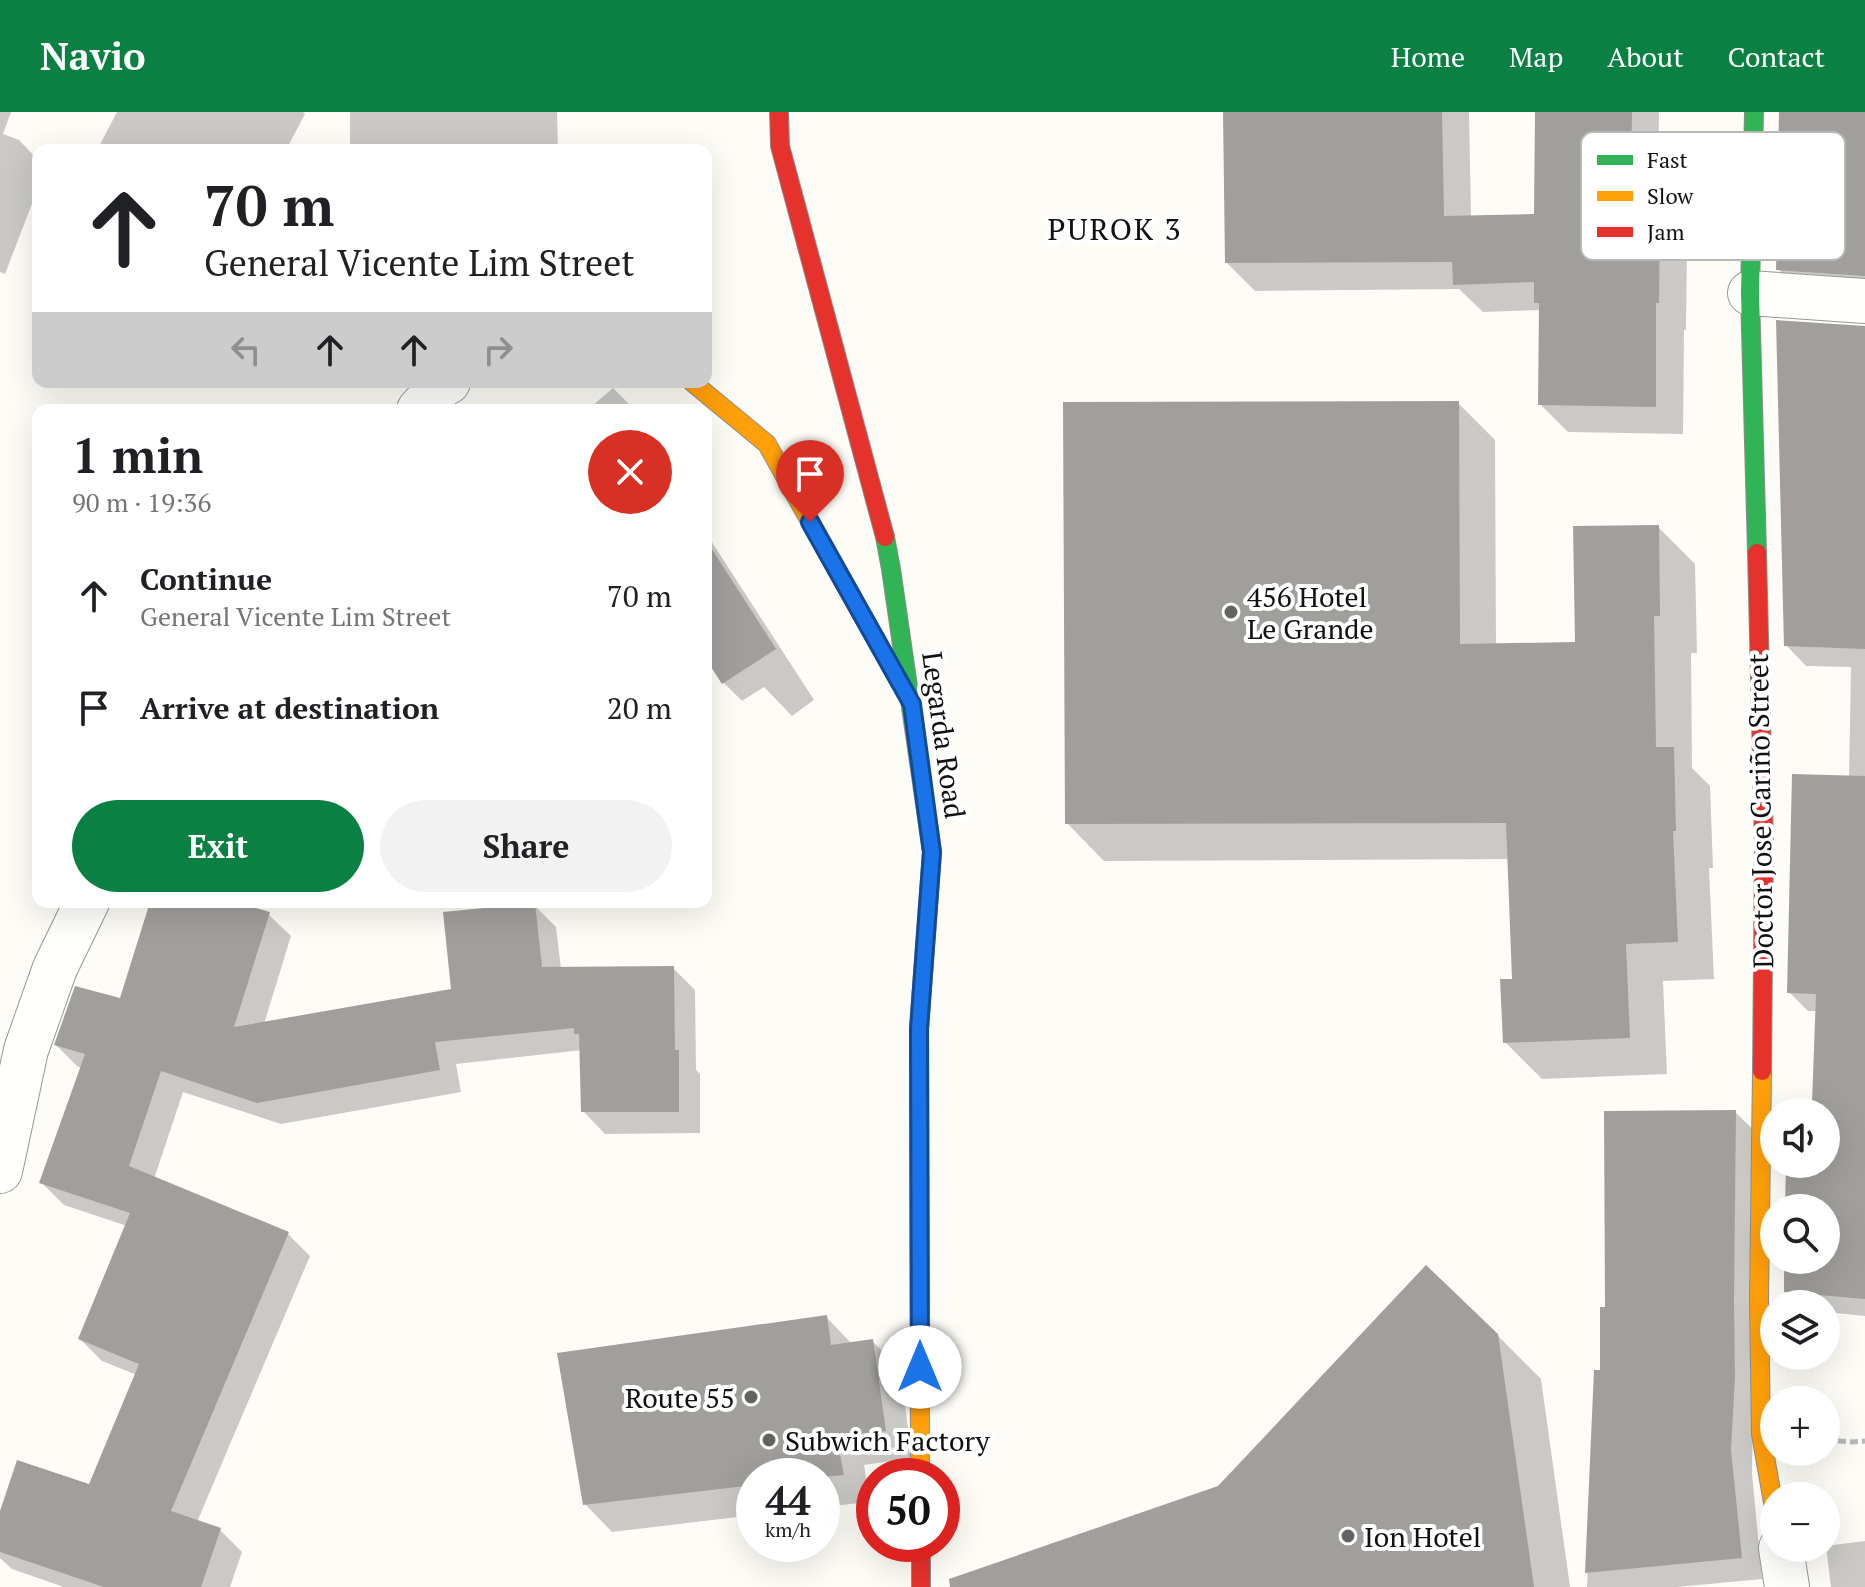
<!DOCTYPE html>
<meta charset="utf-8">
<style>
:root{--surface:#fff;--page:#f2f2f2;--text:#202124;--muted:#757577;--accent:#0b8043}
body{margin:0;font-family:"PT Serif",serif;background:var(--page);color:var(--text);height:100vh;display:flex;flex-direction:column;font-size:30px;white-space:nowrap}
*{box-sizing:border-box;margin:0}
p{font-size:26px;color:var(--muted)}
.icon{flex:none;width:44px;height:44px;fill:none;stroke:currentColor;stroke-width:2;stroke-linecap:round;stroke-linejoin:round}
.map{position:relative;flex:1;overflow:hidden}
.side{position:absolute;left:32px;top:292px;width:680px;height:504px;display:flex;flex-direction:column;background:var(--surface);border-radius:16px;box-shadow:0 8px 32px #0002}
.side>*{flex:none}
.hud{position:absolute;left:32px;top:32px;width:680px;height:244px;border-radius:16px;box-shadow:0 8px 32px #0002;background:#fff;color:var(--text);overflow:hidden}
.controls{position:absolute;left:1760px;top:986px;display:grid;gap:16px}
.controls a{display:grid;place-items:center;width:80px;height:80px;border-radius:50%;background:var(--surface);box-shadow:0 8px 32px #0002;font-size:40px}
.speed{position:absolute;left:736px;top:1346px;display:flex;gap:16px;font-size:40px;font-weight:700;text-align:center}
.speed>*{display:grid;place-content:center;width:104px;height:104px;border-radius:50%;background:var(--surface);box-shadow:0 8px 32px #0002;line-height:1}
.speed small{font-size:20px;font-weight:400}
.speed .limit{border:12px solid #d22;background:#fff;color:#111}
.pin{position:absolute;display:grid;place-items:center;width:68px;height:68px;color:#fff;margin:-82px -34px;border-radius:50% 50% 50% 0;rotate:-45deg;box-shadow:0 0 8px #0007}
.pin .icon{rotate:45deg}
.me{position:absolute;width:88px;margin:-44px;rotate:0deg;stroke-linejoin:round;filter:drop-shadow(0 0 6px #0008)}
.turn{display:flex;align-items:center;gap:28px;height:168px;padding:0 40px;font-size:36px}
.turn .icon{width:104px;height:104px;stroke-width:2.5}
.turn b{display:block;font-size:56px;line-height:68px}
.lanes{display:flex;align-items:center;height:76px;padding:0 40px;background:#0003;justify-content:center;gap:40px;direction:ltr}
.lanes .off{opacity:.35}
.round{display:grid;place-items:center;flex:none;width:84px;height:84px;border-radius:42px;background:var(--page)}
.overview{display:flex;align-items:center;justify-content:space-between;height:136px;padding:0 40px}
h1{font-size:48px;font-weight:700;line-height:60px}
.button{display:flex;gap:16px;margin-top:auto;padding:16px 40px}
.button a{flex:1;height:92px;border-radius:48px;background:var(--accent);color:#fff;font-size:32px;font-weight:700;line-height:92px;text-align:center}
.button a+a{background:var(--page);color:var(--text)}
ul{padding:0;list-style:none}
li{display:flex;align-items:center;gap:24px;height:112px;padding:0 40px}
li div{flex:1}
li b{display:block;font-size:30px}
li em{font-style:normal}
header{display:flex;align-items:center;gap:48px;box-sizing:border-box;height:112px;padding:0 40px;background:var(--accent);color:#fff}
header strong{font-size:38px}
nav{display:flex;gap:44px;margin-inline-start:auto;font-size:28px}
.map>svg:first-child{display:block}
.shadow{fill:#0003}
.building{fill:#a19f9c}
.lines{fill:none;stroke-linecap:round;stroke-linejoin:round}
.street-casing{stroke:#979795;stroke-width:46}
.fast-casing{stroke:#8e8d8b;stroke-width:20}
.slow-casing{stroke:#8e8d8b;stroke-width:20}
.jam-casing{stroke:#8e8d8b;stroke-width:20}
.path{stroke:#b9b9b8;stroke-width:5;stroke-dasharray:8 4;stroke-linecap:butt}
.street{stroke:#fffffe;stroke-width:44}
.fast{stroke:#30b455;stroke-width:18}
.slow{stroke:#ff9f0a;stroke-width:18}
.jam{stroke:#e5322d;stroke-width:18}
.route-casing{stroke:#114b97;stroke-width:20}
.route{stroke:#1a73e8;stroke-width:14}
.poi-dot{fill:#646362;stroke:#fff;stroke-width:3}
.labels{text-anchor:middle;dominant-baseline:central;stroke-width:8;stroke-linejoin:round;paint-order:stroke}
.poi-label{font-size:28px;fill:#111;stroke:#fff;text-anchor:start}
.street-label{font-size:28px;fill:#111;stroke:#fff}
.neighbourhood-label{font-size:30px;letter-spacing:2px;fill:#111;stroke:#fff}
.key{fill:#fff;stroke:#b8b8b8;stroke-width:2}
.key-label{font-size:22px;fill:#111}
</style>
<header>
<strong>Navio</strong>
<nav><a>Home</a><a>Map</a><a>About</a><a>Contact</a></nav>
</header>
<div class="map">
<svg width="1865" height="1475" viewBox="0 0 1865 1475">
<rect width="100%" height="100%" fill="#fdfcf7"/>
<g class="shadow">
<polygon points="0,0 11,0 3,22 19,28 38,48 38,76 5,162 0,160"/>
<polygon points="117,0 303,0 305,2 286,38 97,38"/>
<polygon points="350,0 557,0 558,38 350,38"/>
<polygon points="1225,0 1469,0 1471,105 1536,104 1537,0 1659,0 1657,102 1687,130 1686,218 1684,218 1683,322 1568,320 1540,292 1541,198 1483,200 1459,177 1255,179 1227,151"/>
<polygon points="1865,0 1865,182 1798,177 1778,157"/>
<polygon points="1865,216 1865,1204 1826,1200 1826,1192 1799,1192 1786,1179 1786,1148 1826,1148 1826,1096 1787,1096 1787,1052 1826,1052 1826,1000 1788,1000 1814,992 1817,899 1808,899 1789,880 1849,666 1851,555 1806,554 1786,533"/>
<polygon points="613,276 635,298 587,298"/>
<polygon points="1458,291 1495,328 1496,534 1577,532 1658,415 1695,452 1697,541 1691,541 1692,656 1710,674 1713,756 1709,756 1714,867 1663,869 1667,962 1542,967 1505,930 1514,869 1510,747 1104,749 1067,711"/>
<polygon points="706,421 814,588 792,604 764,575 742,589 724,571 706,543"/>
<polygon points="152,790 228,790 268,802 291,824 264,912 453,878 534,793 556,815 561,857 673,856 695,878 696,958 700,962 700,1021 605,1022 583,999 582,938 456,952 461,980 281,1012 183,980 154,1067 288,1122 310,1144 197,1410 220,1418 242,1440 230,1475 64,1475 12,1457 0,1446 0,1405 90,1374 137,1263 102,1249 80,1227 127,1114 64,1093 42,1071 82,956 78,955 56,933 122,888"/>
<polygon points="1735,1000 1757,1021 1752,1361 1762,1467 1677,1475 1587,1475 1596,1260 1603,1260 1607,1197"/>
<polygon points="826,1205 852,1232 872,1229 900,1256 912,1346 864,1353 870,1390 822,1395 822,1364 754,1364 754,1403 612,1420 585,1392"/>
<polygon points="1497,1223 1541,1267 1570,1475 999,1475 1219,1376"/>
<polygon points="1865,1429 1865,1475 1831,1475 1826,1434"/>
</g>
<g class="building">
<polygon points="1223,0 1442,0 1444,104 1534,102 1535,0 1632,0 1630,101 1660,100 1659,191 1656,191 1656,295 1538,293 1539,191 1534,191 1534,170 1453,173 1452,150 1225,151"/>
<polygon points="1779,0 1865,0 1865,164 1776,158"/>
<polygon points="1776,208 1865,214 1865,537 1784,534"/>
<polygon points="1459,289 1460,532 1575,530 1573,414 1659,413 1660,504 1654,504 1656,635 1674,635 1676,719 1673,719 1678,830 1626,832 1630,926 1503,931 1500,867 1512,867 1506,711 1065,712 1063,290"/>
<polygon points="706,428 776,537 722,572 706,547"/>
<polygon points="1792,662 1865,664 1865,1187 1784,1180 1784,1148 1826,1148 1826,1096 1785,1096 1786,1052 1826,1052 1826,1000 1786,1000 1786,997 1794,997 1795,989 1812,990 1816,882 1787,881"/>
<polygon points="150,790 235,790 270,800 234,915 451,877 443,800 535,791 542,855 674,854 675,938 679,938 679,1000 581,1000 579,922 574,922 574,916 435,930 440,958 257,991 161,959 129,1054 289,1120 171,1399 221,1416 201,1475 104,1475 0,1440 0,1399 17,1348 89,1372 139,1252 78,1227 130,1101 39,1071 85,942 54,933 75,874 120,886"/>
<polygon points="1736,998 1734,1188 1735,1265 1731,1338 1742,1446 1585,1461 1594,1258 1600,1258 1600,1195 1605,1195 1604,999"/>
<polygon points="1426,1153 1498,1222 1534,1475 950,1475 949,1467 1218,1374"/>
<polygon points="827,1203 831,1233 873,1227 886,1319 837,1327 844,1363 822,1365 754,1364 754,1373 583,1393 557,1241"/>
</g>
<g class="lines">
<defs>
<g id="street">
<polyline points="1750,181 1865,189"/>
<polyline points="419,298 442,273 448,270"/>
<polyline points="0,1059 26,938 55,856 87,790"/>
<polyline points="1781,1436 1787,1475"/>
</g>
<g id="fast">
<polyline points="1754,0 1750,181 1757,441"/>
<polyline points="885,425 891,457 932,740 922,875"/>
</g>
<g id="slow">
<polyline points="692,270 767,332 898,567"/>
<polyline points="1762,959 1759,1188 1761,1322 1774,1396"/>
<polyline points="920,1364 919,917 922,875"/>
</g>
<g id="jam">
<polyline points="779,0 780,34 885,425"/>
<polyline points="1757,441 1764,733 1762,959"/>
<polyline points="921,1432 921,1475"/>
</g>
</defs>
<use href="#street" class="street-casing"/>
<use href="#fast" class="fast-casing"/>
<use href="#slow" class="slow-casing"/>
<use href="#jam" class="jam-casing"/>
<polyline class="path" points="1826,1328 1852,1330 1865,1329"/>
<use href="#street" class="street"/>
<use href="#fast" class="fast"/>
<use href="#slow" class="slow"/>
<use href="#jam" class="jam"/>
</g>
<g class="lines">
<defs>
<polyline id="route" points="810,410 912,592 932,740 919,917 920,1255"/>
</defs>
<use href="#route" class="route-casing"/>
<use href="#route" class="route"/>
</g>
<g class="poi-dot">
<circle cx="1231" cy="500" r="8"/>
<circle cx="751" cy="1285" r="8"/>
<circle cx="769" cy="1328" r="8"/>
<circle cx="1348" cy="1424" r="8"/>
</g>
<g class="labels">
<g class="poi-label">
<text x="1247" y="484">456 Hotel<tspan x="1247" dy="32">Le Grande</tspan></text>
<text x="735" y="1285" text-anchor="end">Route 55</text>
<text x="785" y="1328">Subwich Factory</text>
<text x="1364" y="1424">Ion Hotel</text>
</g>
<g class="street-label">
<text transform="translate(944 623) rotate(82)">Legarda Road</text>
<text transform="translate(1760 699) rotate(-91)">Doctor Jose Cariño Street</text>
</g>
<g class="neighbourhood-label">
<text x="1115" y="117">PUROK 3</text>
</g>
</g>
<rect x="1581" y="20" width="264" height="128" rx="12" class="key"/>
<rect x="1597" y="43" width="36" height="10" fill="#30b455"/>
<rect x="1597" y="79" width="36" height="10" fill="#ff9f0a"/>
<rect x="1597" y="115" width="36" height="10" fill="#e5322d"/>
<g class="key-label">
<text x="1647" y="56">Fast</text>
<text x="1647" y="92">Slow</text>
<text x="1647" y="128">Jam</text>
</g>
</svg>
<div class="controls">
<a><svg class="icon" aria-label="sound" viewBox="0 0 24 24"><path d="M4 9h4l5-4v14l-5-4H4zM17 9q2 3 0 6"/></svg></a>
<a><svg class="icon" aria-label="search" viewBox="0 0 24 24"><circle cx="10" cy="10" r="6"/><path d="M15 15l6 6"/></svg></a>
<a><svg class="icon" aria-label="layers" viewBox="0 0 24 24"><path d="M12 4l9 5-9 5-9-5zM3 14l9 5 9-5"/></svg></a>
<a>+</a>
<a>−</a>
</div>
<div class="speed"><div>44<small>km/h</small></div><div class="limit">50</div></div>
<div class="pin" style="left:810px;top:410px;background:#d93025"><svg class="icon" aria-label="arrive" viewBox="0 0 24 24"><path d="M6 21V4h12l-3 4 3 4H6"/></svg></div>
<svg class="me" style="left:920px;top:1255px" viewBox="-20 -20 40 40"><circle r="19" fill="#fff"/><path d="M0-13L10 11 0 6-10 11z" fill="#1a73e8"/></svg>
<div class="hud">
<div class="turn"><svg class="icon" aria-label="ahead" viewBox="0 0 24 24"><path d="M12 20V5M6 11l6-6 6 6"/></svg><div><b>70 m</b>General Vicente Lim Street</div></div>
<div class="lanes"><svg class="icon off" aria-label="left" viewBox="0 0 24 24"><path d="M17 20v-9H6M10 6l-5 5 5 5"/></svg><svg class="icon" aria-label="ahead" viewBox="0 0 24 24"><path d="M12 20V5M6 11l6-6 6 6"/></svg><svg class="icon" aria-label="ahead" viewBox="0 0 24 24"><path d="M12 20V5M6 11l6-6 6 6"/></svg><svg class="icon off" aria-label="right" viewBox="0 0 24 24"><path d="M7 20v-9h11M14 6l5 5-5 5"/></svg></div>
</div>
<section class="side">
<div class="overview"><div><h1>1 min</h1><p>90 m · 19:36</p></div><a class="round" style="background:#d93025;color:#fff"><svg class="icon" aria-label="close" viewBox="0 0 24 24"><path d="M6 6l12 12M18 6L6 18"/></svg></a></div>
<ul>
<li><svg class="icon" aria-label="ahead" viewBox="0 0 24 24"><path d="M12 20V5M6 11l6-6 6 6"/></svg><div><b>Continue</b><p>General Vicente Lim Street</p></div><em>70 m</em></li>
<li><svg class="icon" aria-label="arrive" viewBox="0 0 24 24"><path d="M6 21V4h12l-3 4 3 4H6"/></svg><div><b>Arrive at destination</b></div><em>20 m</em></li>
</ul>
<div class="button"><a>Exit</a><a>Share</a></div>
</section>
</div>
